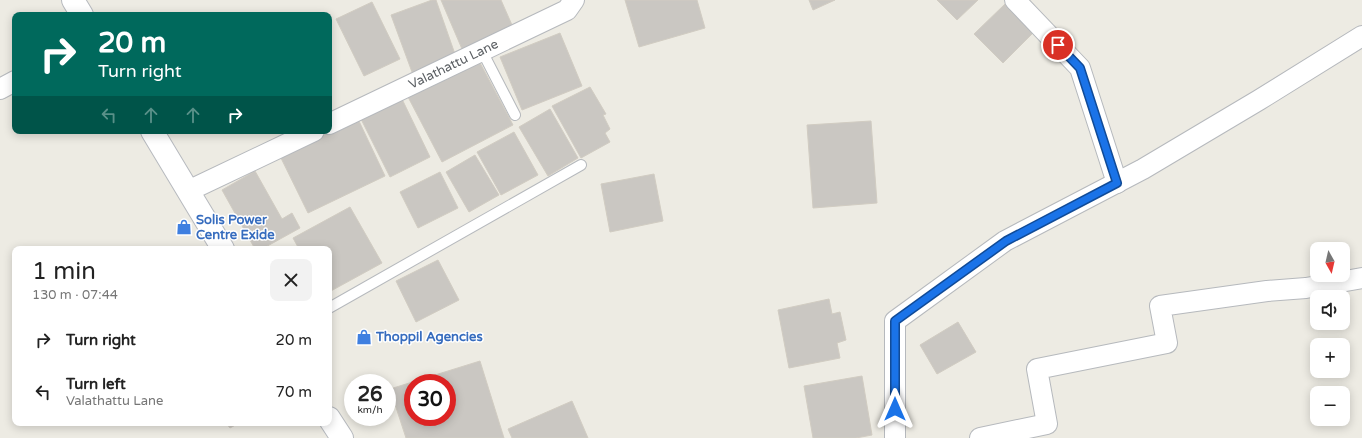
<!DOCTYPE html>
<meta charset="utf-8">
<style>
:root{--surface:#fff;--page:#f2f2f2;--text:#222;--muted:#767676}
body{margin:0;font-family:"Varela Round",sans-serif;background:var(--page);color:var(--text);height:100vh;display:flex;flex-direction:column;font-size:15px;white-space:nowrap}
*{box-sizing:border-box;margin:0}
p{font-size:13px;color:var(--muted)}
.icon{flex:none;width:22px;height:22px;fill:none;stroke:currentColor;stroke-width:2;stroke-linecap:round;stroke-linejoin:round}
.map{position:relative;flex:1;overflow:hidden}
.panel{position:absolute;left:12px;top:246px;width:320px;height:180px;display:flex;flex-direction:column;background:var(--surface);border-radius:8px;box-shadow:0 2px 10px #0003}
.panel>*{flex:none}
.guide{position:absolute;left:12px;top:12px;width:320px;height:122px;border-radius:8px;box-shadow:0 2px 10px #0003;background:#00695c;color:#fff;overflow:hidden}
.needle{width:26px;rotate:172deg}
.buttons{position:absolute;left:1310px;top:242px;display:grid;gap:8px}
.buttons a{display:grid;place-items:center;width:40px;height:40px;border-radius:8px;background:var(--surface);box-shadow:0 2px 10px #0003;font-size:20px}
.speed{position:absolute;left:344px;top:374px;display:flex;gap:8px;font-size:20px;font-weight:700;text-align:center}
.speed>*{display:grid;place-content:center;width:52px;height:52px;border-radius:50%;background:var(--surface);box-shadow:0 2px 10px #0003;line-height:1}
.speed small{font-size:10px;font-weight:400}
.speed .limit{border:6px solid #d22;background:#fff;color:#111}
.pin{position:absolute;display:grid;place-items:center;width:34px;height:34px;color:#fff;margin:-17px;border:2px solid #fff;border-radius:50%;box-shadow:0 1px 4px #0007}
.me{position:absolute;width:44px;margin:-22px;rotate:0deg;stroke-linejoin:round;filter:drop-shadow(0 0 3px #0008)}
.turn{display:flex;align-items:center;gap:14px;height:84px;padding:0 20px;font-size:18px}
.turn .icon{width:52px;height:52px;stroke-width:2.5}
.turn b{display:block;font-size:28px;line-height:34px}
.lanes{display:flex;align-items:center;height:38px;padding:0 20px;background:#0003;justify-content:center;gap:20px;direction:ltr}
.lanes .off{opacity:.35}
.round{display:grid;place-items:center;flex:none;width:42px;height:42px;border-radius:8px;background:var(--page)}
.overview{display:flex;align-items:center;justify-content:space-between;height:68px;padding:0 20px}
h1{font-size:24px;font-weight:600;line-height:30px}
ul{padding:0;list-style:none}
li{display:flex;align-items:center;gap:12px;height:52px;padding:0 20px}
li div{flex:1}
li b{display:block;font-size:15px}
li em{font-style:normal}
.map>svg:first-child{display:block}
.building{fill:#cac7c2;stroke:#d1ccc2;fill-rule:evenodd}
.lines{fill:none;stroke-linecap:round;stroke-linejoin:round}
.service-casing{stroke:#b6b9bd;stroke-width:12}
.minor-casing{stroke:#b6b9bd;stroke-width:22}
.secondary-casing{stroke:#b7babf;stroke-width:24}
.service{stroke:#fff;stroke-width:10}
.minor{stroke:#fff;stroke-width:20}
.secondary{stroke:#fff;stroke-width:22}
.route-casing{stroke:#114b97;stroke-width:10}
.route{stroke:#1a73e8;stroke-width:7}
.labels{text-anchor:middle;dominant-baseline:central;stroke-width:3;stroke-linejoin:round;paint-order:stroke}
.street-label{font-size:13px;fill:#5b5f63;stroke:#fff}
.shop-label{font-size:13px;font-weight:bold;fill:#366cbe;stroke:#fff;text-anchor:start}
</style>
<div class="map">
<svg width="1362" height="438" viewBox="0 0 1362 438">
<rect width="100%" height="100%" fill="#edebe3"/>
<g class="building">
<polygon points="432,0 436,0 456,57 412,72 391,15"/>
<polygon points="441,0 501,0 512,25 462,49"/>
<polygon points="625,0 697,0 705,28 639,47"/>
<polygon points="809,0 835,0 813,10"/>
<polygon points="937,0 978,0 957,20"/>
<polygon points="372,2 400,59 364,76 336,19"/>
<polygon points="1005,4 1034,32 1003,63 974,34"/>
<polygon points="560,33 582,86 522,110 500,57"/>
<polygon points="478,59 513,125 442,162 407,95"/>
<polygon points="590,87 606,114 603,115 610,129 605,133 610,142 581,158 552,106"/>
<polygon points="401,97 430,157 390,177 360,117"/>
<polygon points="550,109 578,158 548,176 519,127"/>
<polygon points="358,119 385,176 308,213 280,156"/>
<polygon points="871,121 877,203 813,208 807,125"/>
<polygon points="514,132 538,175 501,195 477,152"/>
<polygon points="475,155 499,195 469,212 446,172"/>
<polygon points="255,171 282,219 292,213 300,228 262,249 255,249 222,190"/>
<polygon points="440,172 458,208 418,228 400,192"/>
<polygon points="654,174 663,221 610,232 601,184"/>
<polygon points="350,207 382,263 329,292 329,249 299,249 293,238"/>
<polygon points="438,260 459,300 416,322 396,281"/>
<polygon points="829,299 832,314 840,312 846,340 837,343 840,358 789,368 778,310"/>
<polygon points="958,322 976,352 937,374 920,345"/>
<path d="M480,361L504,438H406L390,389ZM413,383H447V417H413Z"/>
<polygon points="862,376 872,435 856,438 813,438 804,386"/>
<polygon points="572,401 588,438 512,438 508,429"/>
<polygon points="226,423 239,423 230,428"/>
</g>
<g class="lines">
<defs>
<g id="service">
<polyline points="482,51 515,115"/>
<polyline points="329,308 581,165"/>
</g>
<g id="minor">
<polyline points="1015,0 1080,68 1117,183"/>
<polyline points="0,89 15,81"/>
<path id="s1" d="M329,124L567,10L574,0"/>
<polyline points="188,191 314,131"/>
<polyline points="895,438 895,321 1005,241 1143,169 1259,100 1362,36"/>
<polyline points="980,438 1047,424 1037,369 1167,343 1160,306 1267,291 1306,288 1362,278"/>
</g>
<g id="secondary">
<polyline points="73,0 82,15"/>
<polyline points="152,131 223,249"/>
<polyline points="329,418 342,438"/>
</g>
</defs>
<use href="#service" class="service-casing"/>
<use href="#minor" class="minor-casing"/>
<use href="#secondary" class="secondary-casing"/>
<use href="#service" class="service"/>
<use href="#minor" class="minor"/>
<use href="#secondary" class="secondary"/>
</g>
<g class="lines">
<defs>
<polyline id="route" points="895,409 895,321 1006,241 1117,183 1080,68 1058,45"/>
</defs>
<use href="#route" class="route-casing"/>
<use href="#route" class="route"/>
</g>
<defs>
<symbol id="shop-bare" viewBox="-9 -9 18 18"><path d="M-5-2.5h2.3a2.7 3.5 0 0 1 5.4 0H5L5.5 6h-11ZM-1.5-2.5h3a1.5 2.3 0 0 0-3 0Z" fill="#3f7fe0" stroke="#fff" stroke-width="2.5" paint-order="stroke"/></symbol>
</defs>
<g fill-rule="evenodd">
<use href="#shop-bare" x="173" y="216" width="22" height="22"/>
<use href="#shop-bare" x="353" y="326" width="22" height="22"/>
</g>
<g class="labels">
<g class="street-label">
<text stroke="none"><textPath href="#s1" startOffset="138">Valathattu Lane</textPath></text>
</g>
<g class="shop-label">
<text x="196" y="220">Solis Power<tspan x="196" dy="15">Centre Exide</tspan></text>
<text x="376" y="337">Thoppil Agencies</text>
</g>
</g>
</svg>
<div class="buttons">
<a><svg class="needle" viewBox="-14 -14 28 28"><path d="M0-13l5 13h-10z" fill="#e53935"/><path d="M0 13l5-13h-10z" fill="#767676"/></svg></a>
<a><svg class="icon" aria-label="sound" viewBox="0 0 24 24"><path d="M4 9h4l5-4v14l-5-4H4zM17 9q2 3 0 6"/></svg></a>
<a>+</a>
<a>−</a>
</div>
<div class="speed"><div>26<small>km/h</small></div><div class="limit">30</div></div>
<div class="pin" style="left:1058px;top:45px;background:#d93025"><svg class="icon" aria-label="arrive" viewBox="0 0 24 24"><path d="M6 21V4h12l-3 4 3 4H6"/></svg></div>
<svg class="me" style="left:895px;top:409px" viewBox="-20 -20 40 40"><path d="M0-17L14 15 0 8-14 15z" fill="#1a73e8" stroke="#fff" stroke-width="4"/></svg>
<div class="guide">
<div class="turn"><svg class="icon" aria-label="right" viewBox="0 0 24 24"><path d="M7 20v-9h11M14 6l5 5-5 5"/></svg><div><b>20 m</b>Turn right</div></div>
<div class="lanes"><svg class="icon off" aria-label="left" viewBox="0 0 24 24"><path d="M17 20v-9H6M10 6l-5 5 5 5"/></svg><svg class="icon off" aria-label="ahead" viewBox="0 0 24 24"><path d="M12 20V5M6 11l6-6 6 6"/></svg><svg class="icon off" aria-label="ahead" viewBox="0 0 24 24"><path d="M12 20V5M6 11l6-6 6 6"/></svg><svg class="icon" aria-label="right" viewBox="0 0 24 24"><path d="M7 20v-9h11M14 6l5 5-5 5"/></svg></div>
</div>
<section class="panel">
<div class="overview"><div><h1>1 min</h1><p>130 m · 07:44</p></div><a class="round"><svg class="icon" aria-label="close" viewBox="0 0 24 24"><path d="M6 6l12 12M18 6L6 18"/></svg></a></div>
<ul>
<li><svg class="icon" aria-label="right" viewBox="0 0 24 24"><path d="M7 20v-9h11M14 6l5 5-5 5"/></svg><div><b>Turn right</b></div><em>20 m</em></li>
<li><svg class="icon" aria-label="left" viewBox="0 0 24 24"><path d="M17 20v-9H6M10 6l-5 5 5 5"/></svg><div><b>Turn left</b><p>Valathattu Lane</p></div><em>70 m</em></li>
</ul>
</section>
</div>
